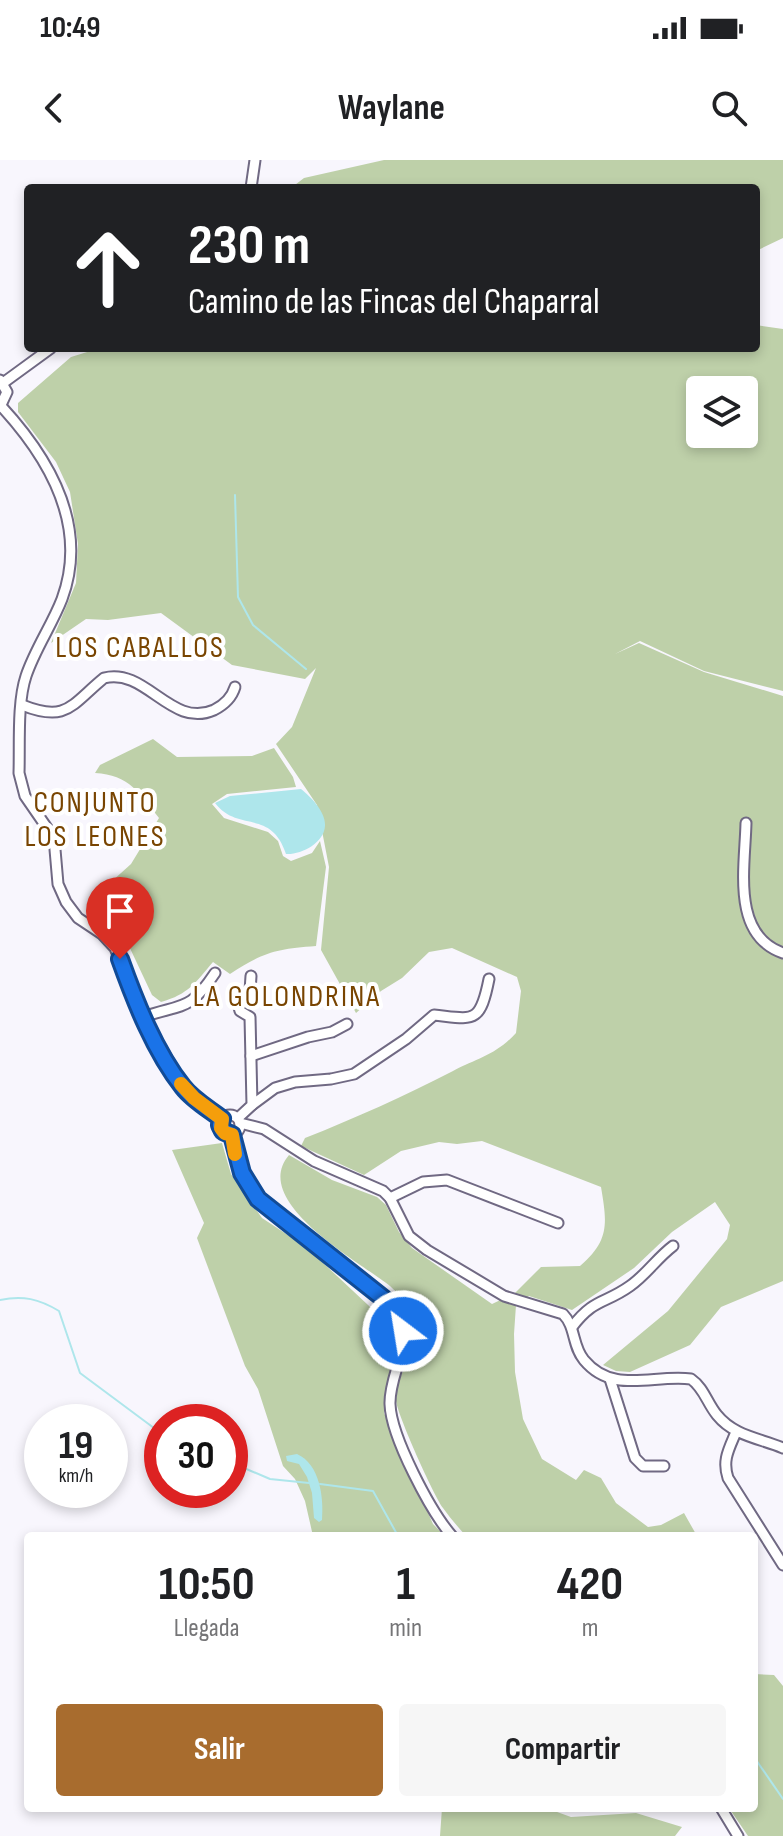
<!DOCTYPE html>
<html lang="es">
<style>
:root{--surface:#fff;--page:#f6f6f6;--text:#202124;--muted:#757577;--accent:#a86c2e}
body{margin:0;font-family:"Sofia Sans Condensed",sans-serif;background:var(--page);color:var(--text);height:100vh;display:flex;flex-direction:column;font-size:30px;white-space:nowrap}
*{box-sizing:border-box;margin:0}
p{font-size:26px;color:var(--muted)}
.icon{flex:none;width:44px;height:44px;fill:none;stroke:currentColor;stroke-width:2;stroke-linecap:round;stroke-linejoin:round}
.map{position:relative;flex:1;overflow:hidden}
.drawer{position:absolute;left:24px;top:1372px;width:734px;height:280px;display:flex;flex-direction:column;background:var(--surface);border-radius:8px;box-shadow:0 4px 12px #0003}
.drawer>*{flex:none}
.guide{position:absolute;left:24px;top:24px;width:736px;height:168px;border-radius:8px;box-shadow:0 4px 12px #0003;background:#202124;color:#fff;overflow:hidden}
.buttons{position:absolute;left:686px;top:216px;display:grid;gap:16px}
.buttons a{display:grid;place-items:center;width:72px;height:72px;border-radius:8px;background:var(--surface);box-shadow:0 4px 12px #0003;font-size:40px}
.speed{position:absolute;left:24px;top:1244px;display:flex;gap:16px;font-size:40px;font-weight:700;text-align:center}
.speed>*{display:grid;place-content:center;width:104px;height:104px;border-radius:50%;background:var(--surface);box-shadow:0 4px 12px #0003;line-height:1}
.speed small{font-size:20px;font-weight:400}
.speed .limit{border:12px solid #d22;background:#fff;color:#111}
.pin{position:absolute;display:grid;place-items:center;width:68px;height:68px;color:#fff;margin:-82px -34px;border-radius:50% 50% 50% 0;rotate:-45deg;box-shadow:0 0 8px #0007}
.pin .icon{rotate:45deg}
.me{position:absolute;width:88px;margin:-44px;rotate:329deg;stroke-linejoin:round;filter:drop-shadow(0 0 6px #0008)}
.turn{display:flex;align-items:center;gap:28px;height:168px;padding:0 32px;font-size:36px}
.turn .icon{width:104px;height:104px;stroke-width:2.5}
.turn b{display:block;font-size:56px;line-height:68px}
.eta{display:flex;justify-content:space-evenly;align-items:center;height:136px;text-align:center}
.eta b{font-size:48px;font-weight:700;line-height:56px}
.action{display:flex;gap:16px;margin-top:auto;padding:16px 32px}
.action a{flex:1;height:92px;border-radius:8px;background:var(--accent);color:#fff;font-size:32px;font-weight:700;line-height:92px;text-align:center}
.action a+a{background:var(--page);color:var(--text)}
.status{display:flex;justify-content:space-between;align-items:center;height:56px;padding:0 40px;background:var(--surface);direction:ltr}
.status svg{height:22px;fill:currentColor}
header{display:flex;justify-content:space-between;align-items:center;height:104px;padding:0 32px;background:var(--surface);font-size:36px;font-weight:700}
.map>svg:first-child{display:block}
.green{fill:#bed0a9;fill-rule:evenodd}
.water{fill:#aee6eb}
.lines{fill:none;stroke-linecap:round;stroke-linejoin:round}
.stream{stroke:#aee6eb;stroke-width:2}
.minor-casing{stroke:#706983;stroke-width:13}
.minor{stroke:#fff;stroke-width:9}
.route-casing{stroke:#114b97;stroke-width:20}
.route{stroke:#1a73e8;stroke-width:14}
.slow{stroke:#f59e0b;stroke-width:14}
.labels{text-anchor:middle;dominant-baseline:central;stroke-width:8;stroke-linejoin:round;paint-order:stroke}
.neighbourhood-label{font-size:30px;letter-spacing:2px;fill:#794501;stroke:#fff}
</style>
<div class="status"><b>10:49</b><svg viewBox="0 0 49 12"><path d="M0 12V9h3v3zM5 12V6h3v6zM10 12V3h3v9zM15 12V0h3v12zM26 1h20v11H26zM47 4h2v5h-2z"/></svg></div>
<header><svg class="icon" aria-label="back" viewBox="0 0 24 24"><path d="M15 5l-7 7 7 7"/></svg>Waylane<svg class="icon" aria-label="search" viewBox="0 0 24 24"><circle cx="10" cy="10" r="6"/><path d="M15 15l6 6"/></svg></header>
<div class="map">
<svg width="783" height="1676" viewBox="0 0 783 1676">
<rect width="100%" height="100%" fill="#f8f6fd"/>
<g class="green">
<polygon points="384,0 783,0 783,78 756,91 756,28 291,28 304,18"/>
<path d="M756,165L783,169V531L704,511L640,481L615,494L639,483L704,512L783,536V1121L721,1147L690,1185L630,1212L616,1211L603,1205L668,1151L727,1079L730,1065L715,1042L672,1072L634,1108L572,1150L529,1136L516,1145L514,1174L515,1212L523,1259L542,1299L576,1320L584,1310L601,1318L616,1343L648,1367L661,1365L684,1353L697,1376H466C458,1367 450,1358 443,1348C433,1334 398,1256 396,1241C394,1211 431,1179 409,1149C403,1141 397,1132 390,1126C360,1102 249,1042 289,995L332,1020L377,1037L386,1045L399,1072L412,1088L492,1144L515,1133L541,1107L580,1106C610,1080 607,1063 601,1027L482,981L457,984L439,982L401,991L364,1015L301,986L305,978C356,958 404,936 453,911C478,898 496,895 516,873L521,831L517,817L452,788L429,792L402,818L381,831L356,853L321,790L329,707L317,645L276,584L292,567L316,508L305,519L232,505L161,453L108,460L86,459L51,483L76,423L78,384L70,332L56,302L18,252V243L71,197L100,188H756ZM700,230H744V274H700Z"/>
<path d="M153,579L177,597L252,596L274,588L293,617L296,627L227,634L212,644L224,658L268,672L278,681L283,696L291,701L312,693L320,681L326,707L316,786C276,789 264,792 230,814L213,802C195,823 189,834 161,842L152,835L120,767L130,751L123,734L111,722L131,704L159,658C140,633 129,615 95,613L100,605Z"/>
<polygon points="222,983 231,1014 262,1058 306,1087 383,1159 388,1193 392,1194 384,1253 433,1364 445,1376 313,1376 305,1341 295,1319 283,1306 258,1229 245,1206 197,1078 204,1063 172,990"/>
<polygon points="754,1514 774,1515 783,1526 783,1676 748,1676 729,1648 754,1648"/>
<polygon points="442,1648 546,1648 571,1657 636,1653 682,1667 675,1676 440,1676"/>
</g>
<g class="water">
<path d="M301,629C311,637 326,652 325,666C324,683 301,695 286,694C271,648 238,673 215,643L230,636Z"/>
<path d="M297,1294C320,1304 324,1338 322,1360L319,1362L314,1358L312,1333L307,1317L299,1304L287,1301L286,1296Z"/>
</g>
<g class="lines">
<g class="stream">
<polyline points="235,335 238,437 253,465 306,509"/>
<path d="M0,1140C23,1135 39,1139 59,1151L80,1213L162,1274"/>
<polyline points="230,1302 270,1319 309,1323"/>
<polyline points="320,1324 373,1331 398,1376"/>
<polyline points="754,1597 783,1639"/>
</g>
<defs>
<g id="minor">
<polyline points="251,28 255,0"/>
<polyline points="0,220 7,232 0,247"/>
<polyline points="3,223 51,188"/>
<path d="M1,246C49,298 89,366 62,439C52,465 35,489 26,516C17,543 20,585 19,613L25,636L54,678L58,724L66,742L78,758L102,774L115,788L143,857L185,929L222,959"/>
<path d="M22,545C67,563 71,545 104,518C146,507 171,569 214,550C224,545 232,537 235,527"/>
<path d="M746,663C745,707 731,775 783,793"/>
<path d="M143,857C184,843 189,852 215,813"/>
<polyline points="251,896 308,877 332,872 347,864"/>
<path d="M252,945L275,928L295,922L331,919L354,914L406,879L434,855C473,859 480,865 489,819"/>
<circle cx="230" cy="965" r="10"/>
<polyline points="238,958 252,945 250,857 240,851 238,844 243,834 250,831 251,816"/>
<path d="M240,963L264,969L314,1001L383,1031L390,1038L409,1076L427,1090L504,1136L563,1154C576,1167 572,1186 584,1200C613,1235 653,1214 691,1219C704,1228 707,1243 717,1255C734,1276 759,1278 783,1288"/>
<path d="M232,975C242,1047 304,1076 357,1117C372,1127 388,1139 397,1155C414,1185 389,1213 390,1244C391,1277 431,1352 452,1376"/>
<polyline points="390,1038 423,1022 447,1020 558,1063"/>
<path d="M572,1167C594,1138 605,1144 630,1126C646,1115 657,1098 673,1086"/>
<polyline points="610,1219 635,1298 643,1306 664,1306"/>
<path d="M736,1272C729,1289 722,1300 728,1318L783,1405"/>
<polyline points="721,1648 738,1676"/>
</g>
</defs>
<use href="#minor" class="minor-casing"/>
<use href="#minor" class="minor"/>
</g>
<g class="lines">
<defs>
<path id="route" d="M120,799C135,841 155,892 183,927C193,940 209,949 222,959L220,965L223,971L232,975L242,1013L258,1039L383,1138L396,1154L403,1171"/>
</defs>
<use href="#route" class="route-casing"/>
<use href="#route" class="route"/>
<polyline class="slow" points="181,924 194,938 222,959 221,968 225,973 232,975 235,994"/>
</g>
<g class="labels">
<g class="neighbourhood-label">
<text x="140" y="488">LOS CABALLOS</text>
<text x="95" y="643">CONJUNTO<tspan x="95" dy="34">LOS LEONES</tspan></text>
<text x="287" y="837">LA GOLONDRINA</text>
</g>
</g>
</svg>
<div class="buttons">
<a><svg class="icon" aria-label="layers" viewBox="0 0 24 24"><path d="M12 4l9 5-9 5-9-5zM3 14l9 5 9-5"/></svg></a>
</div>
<div class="speed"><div>19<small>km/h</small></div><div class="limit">30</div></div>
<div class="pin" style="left:120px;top:799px;background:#d93025"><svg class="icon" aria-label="arrive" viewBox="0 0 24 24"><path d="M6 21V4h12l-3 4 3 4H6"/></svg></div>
<svg class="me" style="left:403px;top:1171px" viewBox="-20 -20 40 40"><circle r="17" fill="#1a73e8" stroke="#fff" stroke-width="3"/><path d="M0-11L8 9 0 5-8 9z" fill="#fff"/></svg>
<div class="guide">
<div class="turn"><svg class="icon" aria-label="ahead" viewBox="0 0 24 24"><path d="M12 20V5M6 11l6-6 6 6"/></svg><div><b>230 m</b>Camino de las Fincas del Chaparral</div></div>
</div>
<section class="drawer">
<div class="eta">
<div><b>10:50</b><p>Llegada</p></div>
<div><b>1</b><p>min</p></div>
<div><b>420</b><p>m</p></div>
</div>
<div class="action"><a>Salir</a><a>Compartir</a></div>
</section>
</div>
